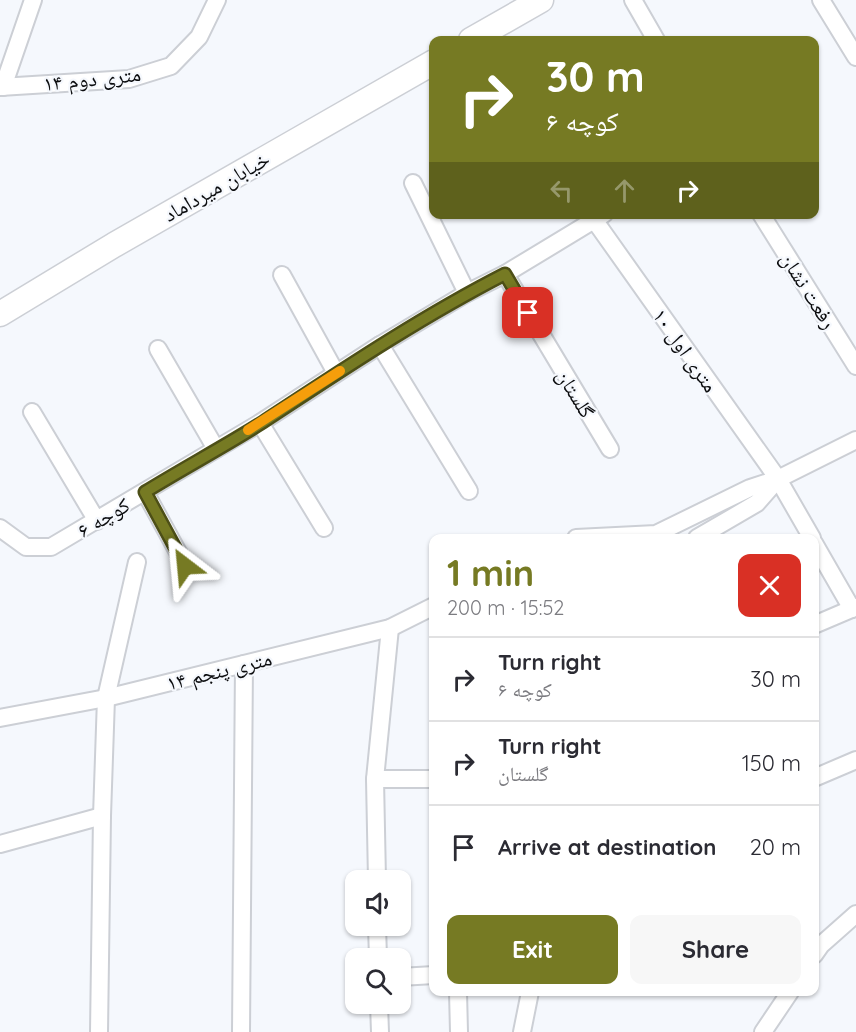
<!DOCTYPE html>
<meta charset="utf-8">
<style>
:root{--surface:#fff;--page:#f7f7f7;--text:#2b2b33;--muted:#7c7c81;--line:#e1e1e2;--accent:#767a23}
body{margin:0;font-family:Quicksand,"Noto Naskh Arabic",sans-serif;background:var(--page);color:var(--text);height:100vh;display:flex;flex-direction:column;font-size:22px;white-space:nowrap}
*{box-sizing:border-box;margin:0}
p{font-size:20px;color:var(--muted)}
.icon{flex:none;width:33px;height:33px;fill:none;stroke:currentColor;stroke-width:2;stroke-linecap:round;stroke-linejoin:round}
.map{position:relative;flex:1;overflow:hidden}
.side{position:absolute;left:429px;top:534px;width:390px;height:462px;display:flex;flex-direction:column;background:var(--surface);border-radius:12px;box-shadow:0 2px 4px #0004}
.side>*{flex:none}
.hud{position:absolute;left:429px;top:36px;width:390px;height:183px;border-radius:12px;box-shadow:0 2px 4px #0004;background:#767a23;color:#fff;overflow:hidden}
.controls{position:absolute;left:345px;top:870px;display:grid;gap:12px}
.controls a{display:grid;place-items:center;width:66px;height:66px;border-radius:12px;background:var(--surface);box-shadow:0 2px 4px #0004;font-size:30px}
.pin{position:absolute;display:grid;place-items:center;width:51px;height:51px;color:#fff;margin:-26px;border-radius:12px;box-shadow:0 3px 9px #0006}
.me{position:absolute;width:66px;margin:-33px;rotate:331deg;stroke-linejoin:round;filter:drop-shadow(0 0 4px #0008)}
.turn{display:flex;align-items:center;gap:21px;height:126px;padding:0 18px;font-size:27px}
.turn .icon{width:78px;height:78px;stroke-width:2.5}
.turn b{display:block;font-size:42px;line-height:51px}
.lanes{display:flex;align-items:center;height:57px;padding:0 18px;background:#0003;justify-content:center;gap:30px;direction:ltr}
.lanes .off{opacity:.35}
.round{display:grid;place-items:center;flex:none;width:63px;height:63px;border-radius:12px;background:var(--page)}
.head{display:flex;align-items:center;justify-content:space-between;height:102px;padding:0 18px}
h1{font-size:36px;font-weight:800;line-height:45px;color:var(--accent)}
.action{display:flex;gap:12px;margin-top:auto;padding:12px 18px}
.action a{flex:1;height:69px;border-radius:12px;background:var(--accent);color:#fff;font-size:24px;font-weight:800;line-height:69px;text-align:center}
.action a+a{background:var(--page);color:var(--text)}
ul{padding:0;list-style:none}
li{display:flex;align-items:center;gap:18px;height:84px;padding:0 18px;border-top:2px solid var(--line)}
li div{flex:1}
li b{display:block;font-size:22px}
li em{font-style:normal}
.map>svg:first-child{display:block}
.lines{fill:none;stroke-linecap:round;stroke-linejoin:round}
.minor-casing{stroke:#cccfd5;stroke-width:20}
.secondary-casing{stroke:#cccfd5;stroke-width:27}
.minor{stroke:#fff;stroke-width:16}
.secondary{stroke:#fff;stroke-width:24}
.route-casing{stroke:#4d4f17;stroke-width:15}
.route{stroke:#767a23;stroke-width:10}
.slow{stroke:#f59e0b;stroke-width:10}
.labels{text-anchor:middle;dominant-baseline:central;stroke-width:4.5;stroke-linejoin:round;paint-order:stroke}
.street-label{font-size:21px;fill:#0c0d0f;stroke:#f5f8fd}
</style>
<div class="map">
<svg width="856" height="1032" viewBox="0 0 856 1032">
<rect width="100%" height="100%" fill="#f5f8fd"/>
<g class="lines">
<defs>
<g id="minor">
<polyline points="633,0 656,40"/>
<polyline points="821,0 856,57"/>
<polyline points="0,87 129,79 171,66 199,37 217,0"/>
<polyline points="3,87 33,0"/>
<polyline points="413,183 467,293"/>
<polyline points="590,214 778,479 812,538"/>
<polyline points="761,214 856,366"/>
<polyline points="505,274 610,449"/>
<polyline points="282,275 336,373"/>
<polyline points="380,345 469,491"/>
<polyline points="158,349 216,449"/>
<polyline points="32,412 97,521"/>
<polyline points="260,423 324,528"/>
<polyline points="145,492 185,565"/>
<polyline points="0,528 26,547 51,547 260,423 380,345 467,293 505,274 604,214"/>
<polyline points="576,538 656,534 750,488 778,479"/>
<polyline points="697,538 757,503 778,479 856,440"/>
<polyline points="814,543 852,609"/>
<polyline points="814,625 856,607"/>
<polyline points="0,718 106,698 390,628 434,606"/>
<polyline points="814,778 856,760"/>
<polyline points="375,779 434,779"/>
<polyline points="0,844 102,816"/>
<polyline points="377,880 375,779 390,628"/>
<polyline points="377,926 378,958"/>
<polyline points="814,955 821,945 856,914"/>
<polyline points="400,977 434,975"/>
<polyline points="458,992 459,1032"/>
<polyline points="379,1004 380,1032"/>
<polyline points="99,1032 102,816 106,698 137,562"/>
<polyline points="241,1032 244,664"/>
<polyline points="522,1032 530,992"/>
<polyline points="763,1032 790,992"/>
</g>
<g id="secondary">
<polyline points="471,40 541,0"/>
<polyline points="0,314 114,245 434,62"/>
</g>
</defs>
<use href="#minor" class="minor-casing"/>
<use href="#secondary" class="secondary-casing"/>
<use href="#minor" class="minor"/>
<use href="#secondary" class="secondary"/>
</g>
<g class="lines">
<defs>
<path id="route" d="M185,566L145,492C184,468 225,446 263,422C342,370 421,317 505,274L528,313"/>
</defs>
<use href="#route" class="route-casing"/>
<use href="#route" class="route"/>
<polyline class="slow" points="248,430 340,371"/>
</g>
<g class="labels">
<g class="street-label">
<text transform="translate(92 78) rotate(-6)">۱۴ متری دوم</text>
<text transform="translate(216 186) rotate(-30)">خیابان میرداماد</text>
<text transform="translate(809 290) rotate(58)">رفعت نشان</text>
<text transform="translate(686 350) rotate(55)">۱۰ متری اول</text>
<text transform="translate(576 393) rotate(59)">گلستان</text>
<text transform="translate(103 517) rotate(-31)">کوچه ۶</text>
<text transform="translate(219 670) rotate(-14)">۱۴ متری پنجم</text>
</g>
</g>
</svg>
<div class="controls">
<a><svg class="icon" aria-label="sound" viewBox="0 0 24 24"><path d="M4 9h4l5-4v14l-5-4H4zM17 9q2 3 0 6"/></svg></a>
<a><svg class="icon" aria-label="search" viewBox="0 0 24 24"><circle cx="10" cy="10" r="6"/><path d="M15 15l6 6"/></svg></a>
</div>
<div class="pin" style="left:528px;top:313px;background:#d93025"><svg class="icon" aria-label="arrive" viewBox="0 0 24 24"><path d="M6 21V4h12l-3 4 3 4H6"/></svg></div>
<svg class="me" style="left:185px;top:566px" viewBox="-20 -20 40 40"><path d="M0-17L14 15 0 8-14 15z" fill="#767a23" stroke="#fff" stroke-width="4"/></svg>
<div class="hud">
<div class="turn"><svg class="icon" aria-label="right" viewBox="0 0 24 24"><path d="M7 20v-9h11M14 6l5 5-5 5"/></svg><div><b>30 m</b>کوچه ۶</div></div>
<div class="lanes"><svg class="icon off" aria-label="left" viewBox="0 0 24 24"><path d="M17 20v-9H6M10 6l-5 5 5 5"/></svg><svg class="icon off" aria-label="ahead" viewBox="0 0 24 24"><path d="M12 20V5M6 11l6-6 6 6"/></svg><svg class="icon" aria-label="right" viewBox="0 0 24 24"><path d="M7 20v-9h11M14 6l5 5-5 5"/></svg></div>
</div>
<section class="side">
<div class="head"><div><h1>1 min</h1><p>200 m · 15:52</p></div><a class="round" style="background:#d93025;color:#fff"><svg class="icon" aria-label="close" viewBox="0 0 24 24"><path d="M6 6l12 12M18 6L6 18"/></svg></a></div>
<ul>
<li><svg class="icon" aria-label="right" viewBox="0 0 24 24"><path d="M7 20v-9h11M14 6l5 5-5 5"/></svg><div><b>Turn right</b><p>کوچه ۶</p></div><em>30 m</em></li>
<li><svg class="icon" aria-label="right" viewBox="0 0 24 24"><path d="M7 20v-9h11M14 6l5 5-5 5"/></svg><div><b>Turn right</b><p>گلستان</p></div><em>150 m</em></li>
<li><svg class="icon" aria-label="arrive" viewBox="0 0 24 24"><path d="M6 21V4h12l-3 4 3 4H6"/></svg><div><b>Arrive at destination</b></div><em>20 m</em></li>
</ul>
<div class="action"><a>Exit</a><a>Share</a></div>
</section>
</div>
